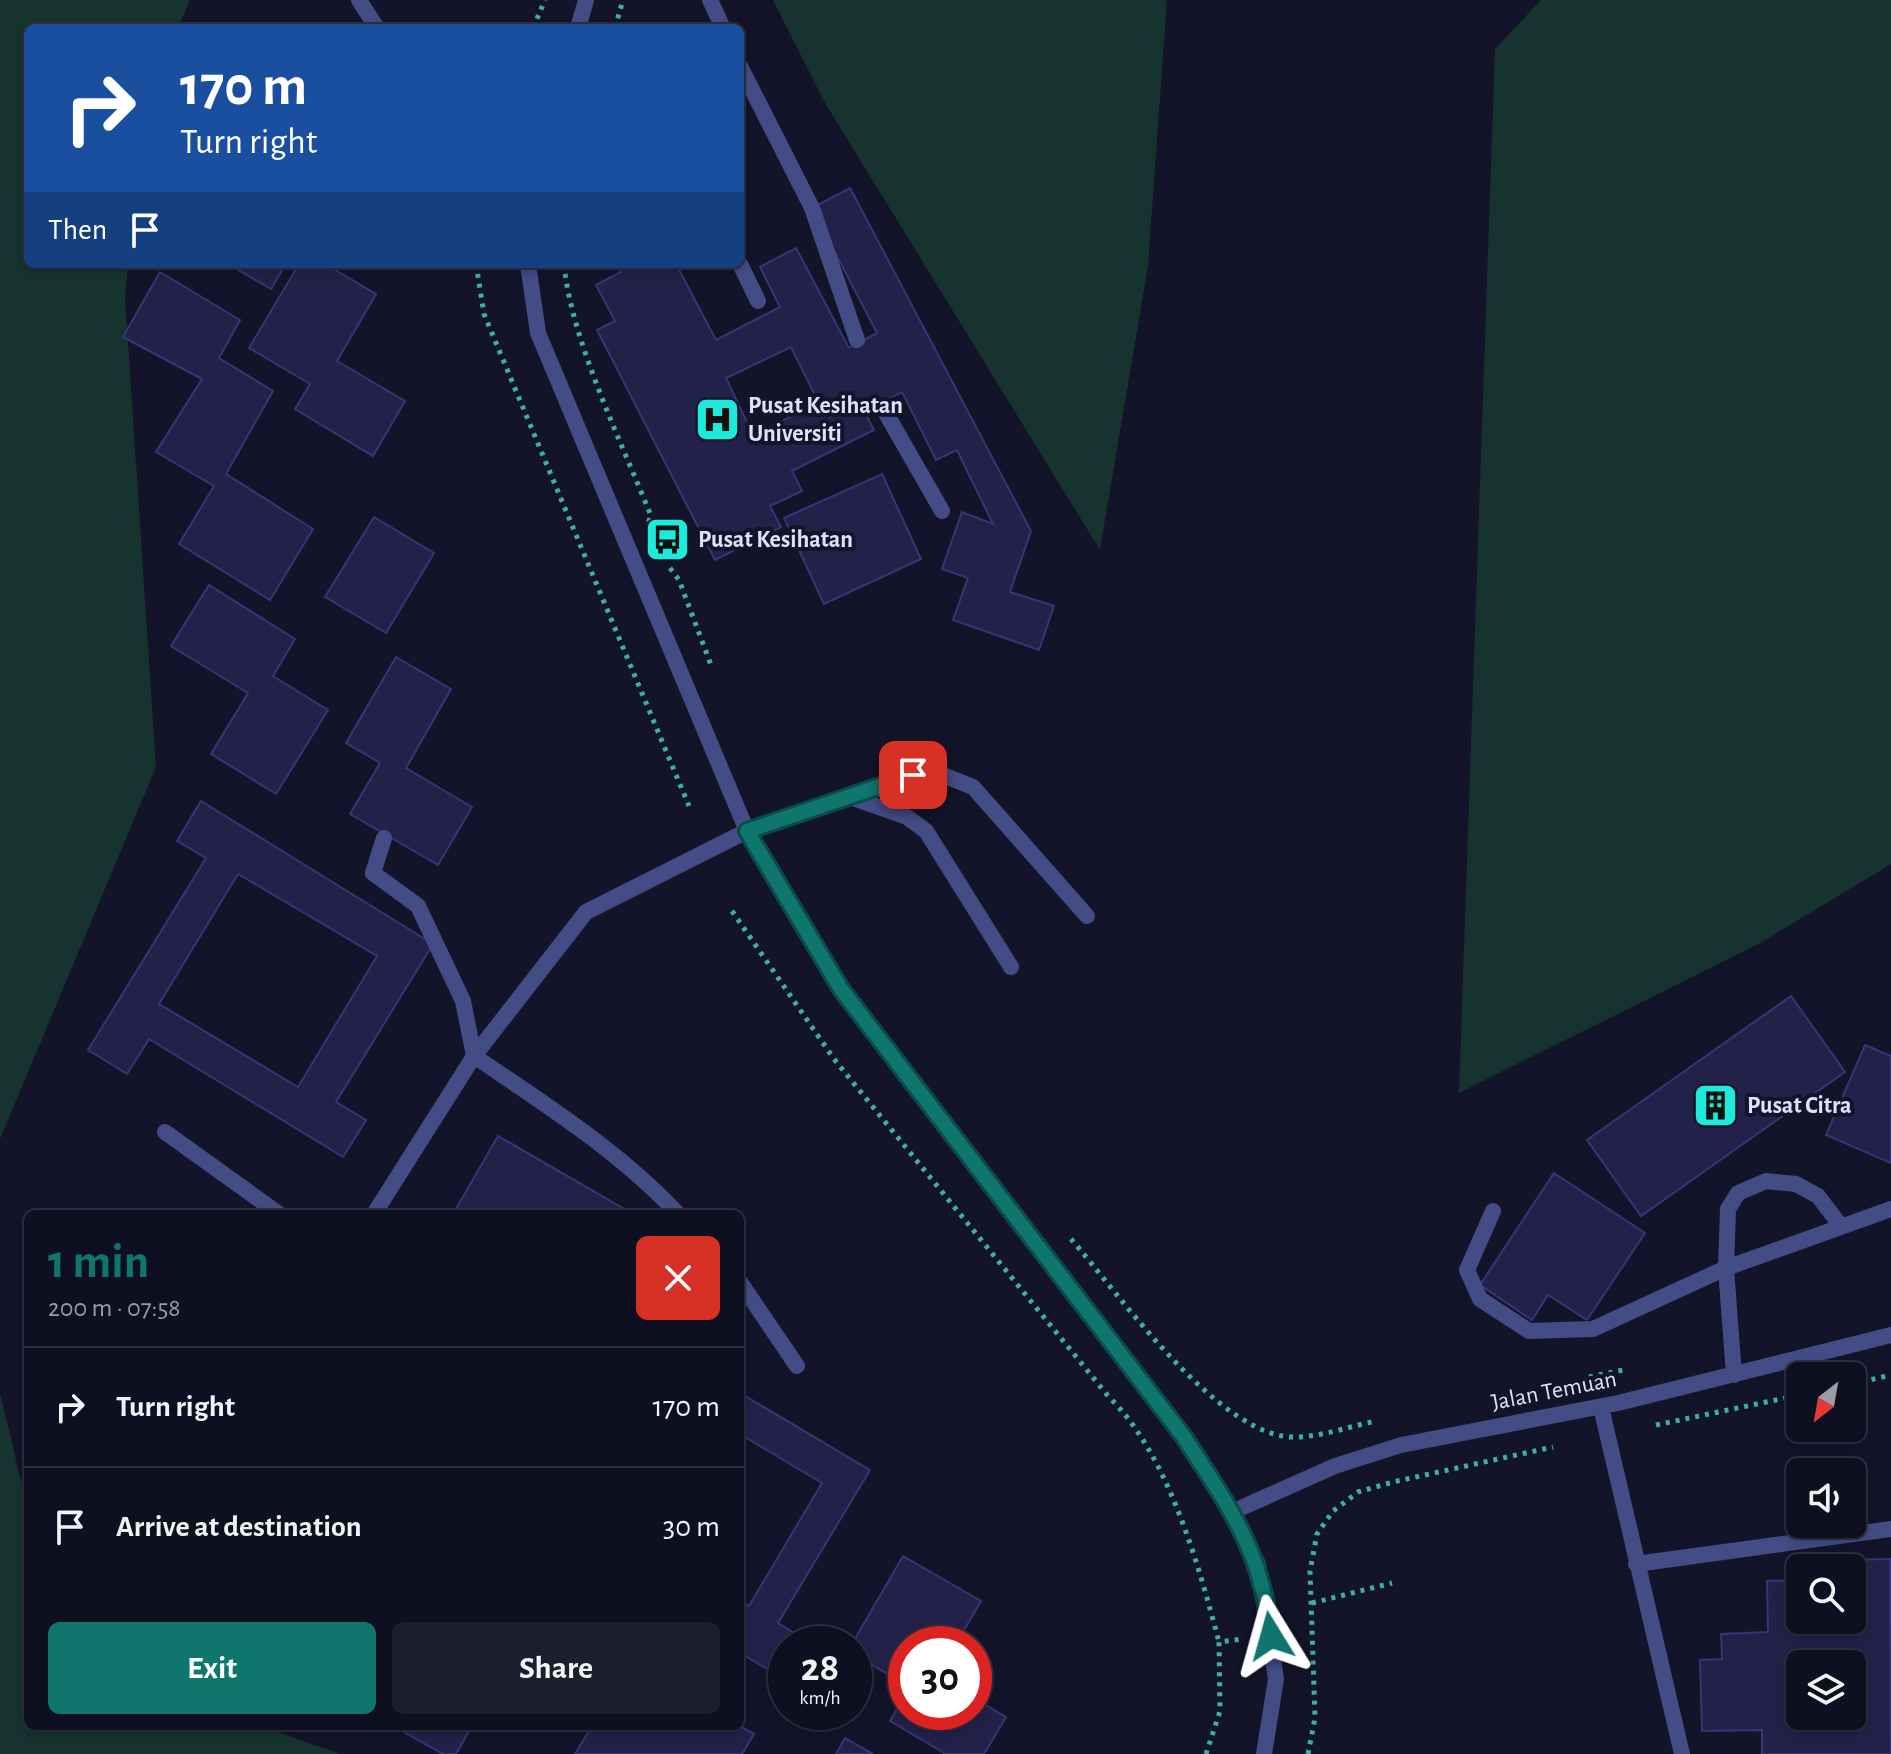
<!DOCTYPE html>
<meta charset="utf-8">
<style>
:root{--surface:#0e0f20;--page:#1c1d2d;--text:#f1f3f6;--muted:#9b9ca5;--line:#2e2f3e;--accent:#0f766e}
body{margin:0;font-family:"Alegreya Sans",sans-serif;background:var(--page);color:var(--text);height:100vh;display:flex;flex-direction:column;font-size:30px;white-space:nowrap}
*{box-sizing:border-box;margin:0}
p{font-size:26px;color:var(--muted)}
.icon{flex:none;width:44px;height:44px;fill:none;stroke:currentColor;stroke-width:2;stroke-linecap:round;stroke-linejoin:round}
.map{position:relative;flex:1;overflow:hidden}
.drawer{position:absolute;left:24px;top:1210px;width:720px;height:520px;display:flex;flex-direction:column;background:var(--surface);border-radius:12px;box-shadow:0 4px 12px #0003,0 0 0 2px var(--line)}
.drawer>*{flex:none}
.top-card{position:absolute;left:24px;top:24px;width:720px;height:244px;border-radius:12px;box-shadow:0 4px 12px #0003,0 0 0 2px var(--line);background:#1a4fa0;color:#fff;overflow:hidden}
.needle{width:52px;rotate:211deg}
.tools{position:absolute;left:1786px;top:1362px;display:grid;gap:16px}
.tools a{display:grid;place-items:center;width:80px;height:80px;border-radius:12px;background:var(--surface);box-shadow:0 4px 12px #0003,0 0 0 2px var(--line);font-size:40px}
.speed{position:absolute;left:768px;top:1626px;display:flex;gap:16px;font-size:40px;font-weight:700;text-align:center}
.speed>*{display:grid;place-content:center;width:104px;height:104px;border-radius:50%;background:var(--surface);box-shadow:0 4px 12px #0003,0 0 0 2px var(--line);line-height:1}
.speed small{font-size:20px;font-weight:400}
.speed .limit{border:12px solid #d22;background:#fff;color:#111}
.pin{position:absolute;display:grid;place-items:center;width:68px;height:68px;color:#fff;margin:-34px;border-radius:16px;box-shadow:0 4px 12px #0006}
.me{position:absolute;width:88px;margin:-44px;rotate:352deg;stroke-linejoin:round;filter:drop-shadow(0 0 6px #0008)}
.turn{display:flex;align-items:center;gap:28px;height:168px;padding:0 24px;font-size:36px}
.turn .icon{width:104px;height:104px;stroke-width:2.5}
.turn b{display:block;font-size:56px;line-height:68px}
.then{display:flex;align-items:center;height:76px;padding:0 24px;background:#0003;gap:16px;font-size:30px}
.round{display:grid;place-items:center;flex:none;width:84px;height:84px;border-radius:12px;background:var(--page)}
.headline{display:flex;align-items:center;justify-content:space-between;height:136px;padding:0 24px}
h1{font-size:48px;font-weight:700;line-height:60px;color:var(--accent)}
.primary-button{display:flex;gap:16px;margin-top:auto;padding:16px 24px}
.primary-button a{flex:1;height:92px;border-radius:12px;background:var(--accent);color:#fff;font-size:32px;font-weight:700;line-height:92px;text-align:center}
.primary-button a+a{background:var(--page);color:var(--text)}
ul{padding:0;list-style:none}
li{display:flex;align-items:center;gap:24px;height:120px;padding:0 24px;border-top:2px solid var(--line)}
li div{flex:1}
li b{display:block;font-size:30px}
li em{font-style:normal}
.map>svg:first-child{display:block}
.green{fill:#17332d}
.building{fill:#222149;stroke:#373573;stroke-width:2;fill-rule:evenodd}
.lines{fill:none;stroke-linecap:round;stroke-linejoin:round}
.path{stroke:#3cb397;stroke-width:5;stroke-dasharray:4 6;stroke-linecap:butt}
.service{stroke:#434c85;stroke-width:16}
.minor{stroke:#434c85;stroke-width:16}
.route-casing{stroke:#0a4d48;stroke-width:20}
.route{stroke:#0f766e;stroke-width:14}
.labels{text-anchor:middle;dominant-baseline:central;stroke-width:8;stroke-linejoin:round;paint-order:stroke}
.poi-label{font-size:24px;font-weight:bold;fill:#dfe1fc;stroke:#13142a;text-anchor:start}
.street-label{font-size:24px;fill:#dfe1fc;stroke:#13142a}
</style>
<div class="map">
<svg width="1891" height="1754" viewBox="0 0 1891 1754">
<rect width="100%" height="100%" fill="#13142a"/>
<g class="green">
<polygon points="0,0 190,0 178,28 28,28 28,264 128,264 125,297 156,767 0,1139"/>
<polygon points="773,0 1167,0 1148,266 1100,550 825,103"/>
<polygon points="1541,0 1891,0 1891,864 1760,943 1459,1093 1495,49"/>
<polygon points="0,1393 28,1509 28,1726 261,1726 340,1754 0,1754"/>
</g>
<g class="building">
<path d="M850,188L1031,531L1010,592L1054,606L1039,650L953,620L968,578L942,569L962,512L993,524L957,450L936,460L902,392L864,411L874,430L792,471L802,491L770,506L781,527L715,560L597,330L615,321L596,285L621,272L617,264H676L716,340L780,307L760,267L796,248L849,348L877,333L812,208ZM791,347L819,403L753,435L726,378Z"/>
<polygon points="228,264 286,264 271,289"/>
<polygon points="299,264 325,264 376,294 337,361 405,401 373,456 295,409 310,384 249,348"/>
<polygon points="160,272 240,320 219,358 273,391 226,474 313,529 270,600 179,544 214,486 156,452 202,379 123,337"/>
<polygon points="882,474 921,559 824,604 784,518"/>
<polygon points="374,517 434,553 386,633 325,597"/>
<polygon points="209,585 295,639 273,676 328,710 276,794 211,754 248,693 171,646"/>
<polygon points="396,657 451,689 406,768 472,807 438,865 350,814 380,763 346,743"/>
<path d="M201,801L433,944L336,1102L366,1120L343,1157L149,1039L127,1074L88,1050L206,858L177,841ZM238,874L377,956L298,1087L159,1004Z"/>
<polygon points="1791,996 1845,1072 1641,1216 1587,1140"/>
<polygon points="1865,1045 1891,1056 1891,1163 1826,1135"/>
<polygon points="498,1136 633,1214 453,1214"/>
<polygon points="1554,1173 1645,1233 1587,1320 1548,1295 1532,1320 1480,1285"/>
<polygon points="740,1393 870,1470 778,1623 812,1644 786,1644 786,1680 740,1653 740,1601 749,1606 822,1483 740,1434"/>
<polygon points="903,1556 981,1601 956,1644 906,1644 906,1685 854,1654 852,1644"/>
<path d="M1890,1559L1891,1754H1762V1730L1702,1731L1700,1660L1722,1659L1721,1634L1768,1632L1767,1581L1800,1580V1620H1852V1568H1843V1560ZM1800,1664H1852V1716H1800Z"/>
<polygon points="906,1693 906,1712 974,1712 974,1698 1006,1717 984,1754 946,1754 890,1721"/>
<polygon points="393,1726 472,1726 456,1754 443,1754"/>
<polygon points="592,1726 638,1726 646,1731 649,1726 740,1726 754,1734 742,1754 575,1754"/>
<polygon points="845,1738 873,1754 836,1754"/>
</g>
<g class="lines">
<g class="path">
<polyline points="533,28 545,0"/>
<polyline points="615,28 623,0"/>
<polyline points="476,264 484,314 689,806"/>
<path d="M564,264C571,340 622,443 651,516L648,523"/>
<polyline points="670,568 679,580 711,665"/>
<path d="M732,911L834,1059L1108,1396C1168,1454 1198,1563 1219,1642"/>
<path d="M1071,1239C1119,1294 1222,1442 1298,1437C1324,1436 1351,1426 1376,1421"/>
<polyline points="1589,1377 1623,1370"/>
<polyline points="1852,1384 1891,1375"/>
<polyline points="1656,1425 1800,1395"/>
<polyline points="1312,1603 1392,1583"/>
<polyline points="1206,1754 1220,1711 1219,1642 1243,1639"/>
<polyline points="1308,1754 1315,1718 1310,1571 1317,1534 1333,1511 1358,1492 1393,1482 1553,1447"/>
</g>
<g class="service">
<polyline points="359,0 377,28"/>
<polyline points="710,0 723,28"/>
<polyline points="740,66 812,208 857,340"/>
<polyline points="740,264 758,301"/>
<polyline points="887,415 942,511"/>
<polyline points="853,798 907,817 926,831 1011,967"/>
<path d="M384,838L373,873L418,906L463,1001L474,1056C546,1105 619,1151 678,1214"/>
<polyline points="165,1132 279,1214"/>
<polyline points="1493,1211 1467,1270 1480,1299 1529,1331 1593,1329 1726,1268 1891,1209"/>
<polyline points="374,1214 474,1056 586,912 747,831 913,775 938,773 973,787 1087,916"/>
<polyline points="740,1282 797,1366"/>
<polyline points="1734,1375 1726,1268 1728,1209 1738,1193 1766,1181 1796,1184 1818,1196 1840,1225"/>
<polyline points="1601,1407 1682,1754"/>
<polyline points="1636,1564 1891,1529"/>
</g>
<g class="minor">
<polyline points="578,28 586,0"/>
<polyline points="528,264 538,333 747,831 841,989 1184,1437 1232,1512 1258,1564 1276,1679 1264,1754"/>
<polyline points="1232,1512 1335,1466 1401,1445 1618,1403 1891,1335"/>
</g>
</g>
<g class="lines">
<defs>
<path id="route" d="M913,775L747,831L841,989L1184,1437C1229,1507 1262,1550 1271,1636"/>
</defs>
<use href="#route" class="route-casing"/>
<use href="#route" class="route"/>
</g>
<defs>
<symbol id="hospital-square" viewBox="-11 -11 22 22"><rect x="-9" y="-9" width="18" height="18" rx="4" fill="#1cebdb" stroke="#13142a"/><path d="M-5-5h3v3.5h4V-5h3V5h-3V1.5h-4V5h-3Z" fill="#111"/></symbol>
<symbol id="bus-square" viewBox="-11 -11 22 22"><rect x="-9" y="-9" width="18" height="18" rx="4" fill="#1cebdb" stroke="#13142a"/><path d="M-5-6H5V4H4V6H2V4H-2V6H-4V4H-5ZM-3.5-4V0h7V-4ZM-3.5 1.2v1.5H-2V1.2ZM2 1.2v1.5H3.5V1.2Z" fill="#111"/></symbol>
<symbol id="building-square" viewBox="-11 -11 22 22"><rect x="-9" y="-9" width="18" height="18" rx="4" fill="#1cebdb" stroke="#13142a"/><path d="M-4-6H4V6H1V3H-1V6H-4ZM-2.5-4.3h1.7v1.8h-1.7ZM.8-4.3h1.7v1.8H.8ZM-2.5-1h1.7V.8h-1.7ZM.8-1h1.7V.8H.8Z" fill="#111"/></symbol>
</defs>
<g fill-rule="evenodd">
<use href="#hospital-square" x="692" y="394" width="51" height="51"/>
<use href="#bus-square" x="642" y="514" width="51" height="51"/>
<use href="#building-square" x="1690" y="1080" width="51" height="51"/>
</g>
<g class="labels">
<g class="poi-label">
<text x="748" y="406">Pusat Kesihatan<tspan x="748" dy="28">Universiti</tspan></text>
<text x="698" y="540">Pusat Kesihatan</text>
<text x="1747" y="1106">Pusat Citra</text>
</g>
<g class="street-label">
<text transform="translate(1554 1391) rotate(-11)">Jalan Temuan</text>
</g>
</g>
</svg>
<div class="tools">
<a><svg class="needle" viewBox="-14 -14 28 28"><path d="M0-13l5 13h-10z" fill="#e53935"/><path d="M0 13l5-13h-10z" fill="#9b9ca5"/></svg></a>
<a><svg class="icon" aria-label="sound" viewBox="0 0 24 24"><path d="M4 9h4l5-4v14l-5-4H4zM17 9q2 3 0 6"/></svg></a>
<a><svg class="icon" aria-label="search" viewBox="0 0 24 24"><circle cx="10" cy="10" r="6"/><path d="M15 15l6 6"/></svg></a>
<a><svg class="icon" aria-label="layers" viewBox="0 0 24 24"><path d="M12 4l9 5-9 5-9-5zM3 14l9 5 9-5"/></svg></a>
</div>
<div class="speed"><div>28<small>km/h</small></div><div class="limit">30</div></div>
<div class="pin" style="left:913px;top:775px;background:#d93025"><svg class="icon" aria-label="arrive" viewBox="0 0 24 24"><path d="M6 21V4h12l-3 4 3 4H6"/></svg></div>
<svg class="me" style="left:1271px;top:1636px" viewBox="-20 -20 40 40"><path d="M0-17L14 15 0 8-14 15z" fill="#0f766e" stroke="#fff" stroke-width="4"/></svg>
<div class="top-card">
<div class="turn"><svg class="icon" aria-label="right" viewBox="0 0 24 24"><path d="M7 20v-9h11M14 6l5 5-5 5"/></svg><div><b>170 m</b>Turn right</div></div>
<div class="then">Then<svg class="icon" aria-label="arrive" viewBox="0 0 24 24"><path d="M6 21V4h12l-3 4 3 4H6"/></svg></div>
</div>
<section class="drawer">
<div class="headline"><div><h1>1 min</h1><p>200 m · 07:58</p></div><a class="round" style="background:#d93025;color:#fff"><svg class="icon" aria-label="close" viewBox="0 0 24 24"><path d="M6 6l12 12M18 6L6 18"/></svg></a></div>
<ul>
<li><svg class="icon" aria-label="right" viewBox="0 0 24 24"><path d="M7 20v-9h11M14 6l5 5-5 5"/></svg><div><b>Turn right</b></div><em>170 m</em></li>
<li><svg class="icon" aria-label="arrive" viewBox="0 0 24 24"><path d="M6 21V4h12l-3 4 3 4H6"/></svg><div><b>Arrive at destination</b></div><em>30 m</em></li>
</ul>
<div class="primary-button"><a>Exit</a><a>Share</a></div>
</section>
</div>
